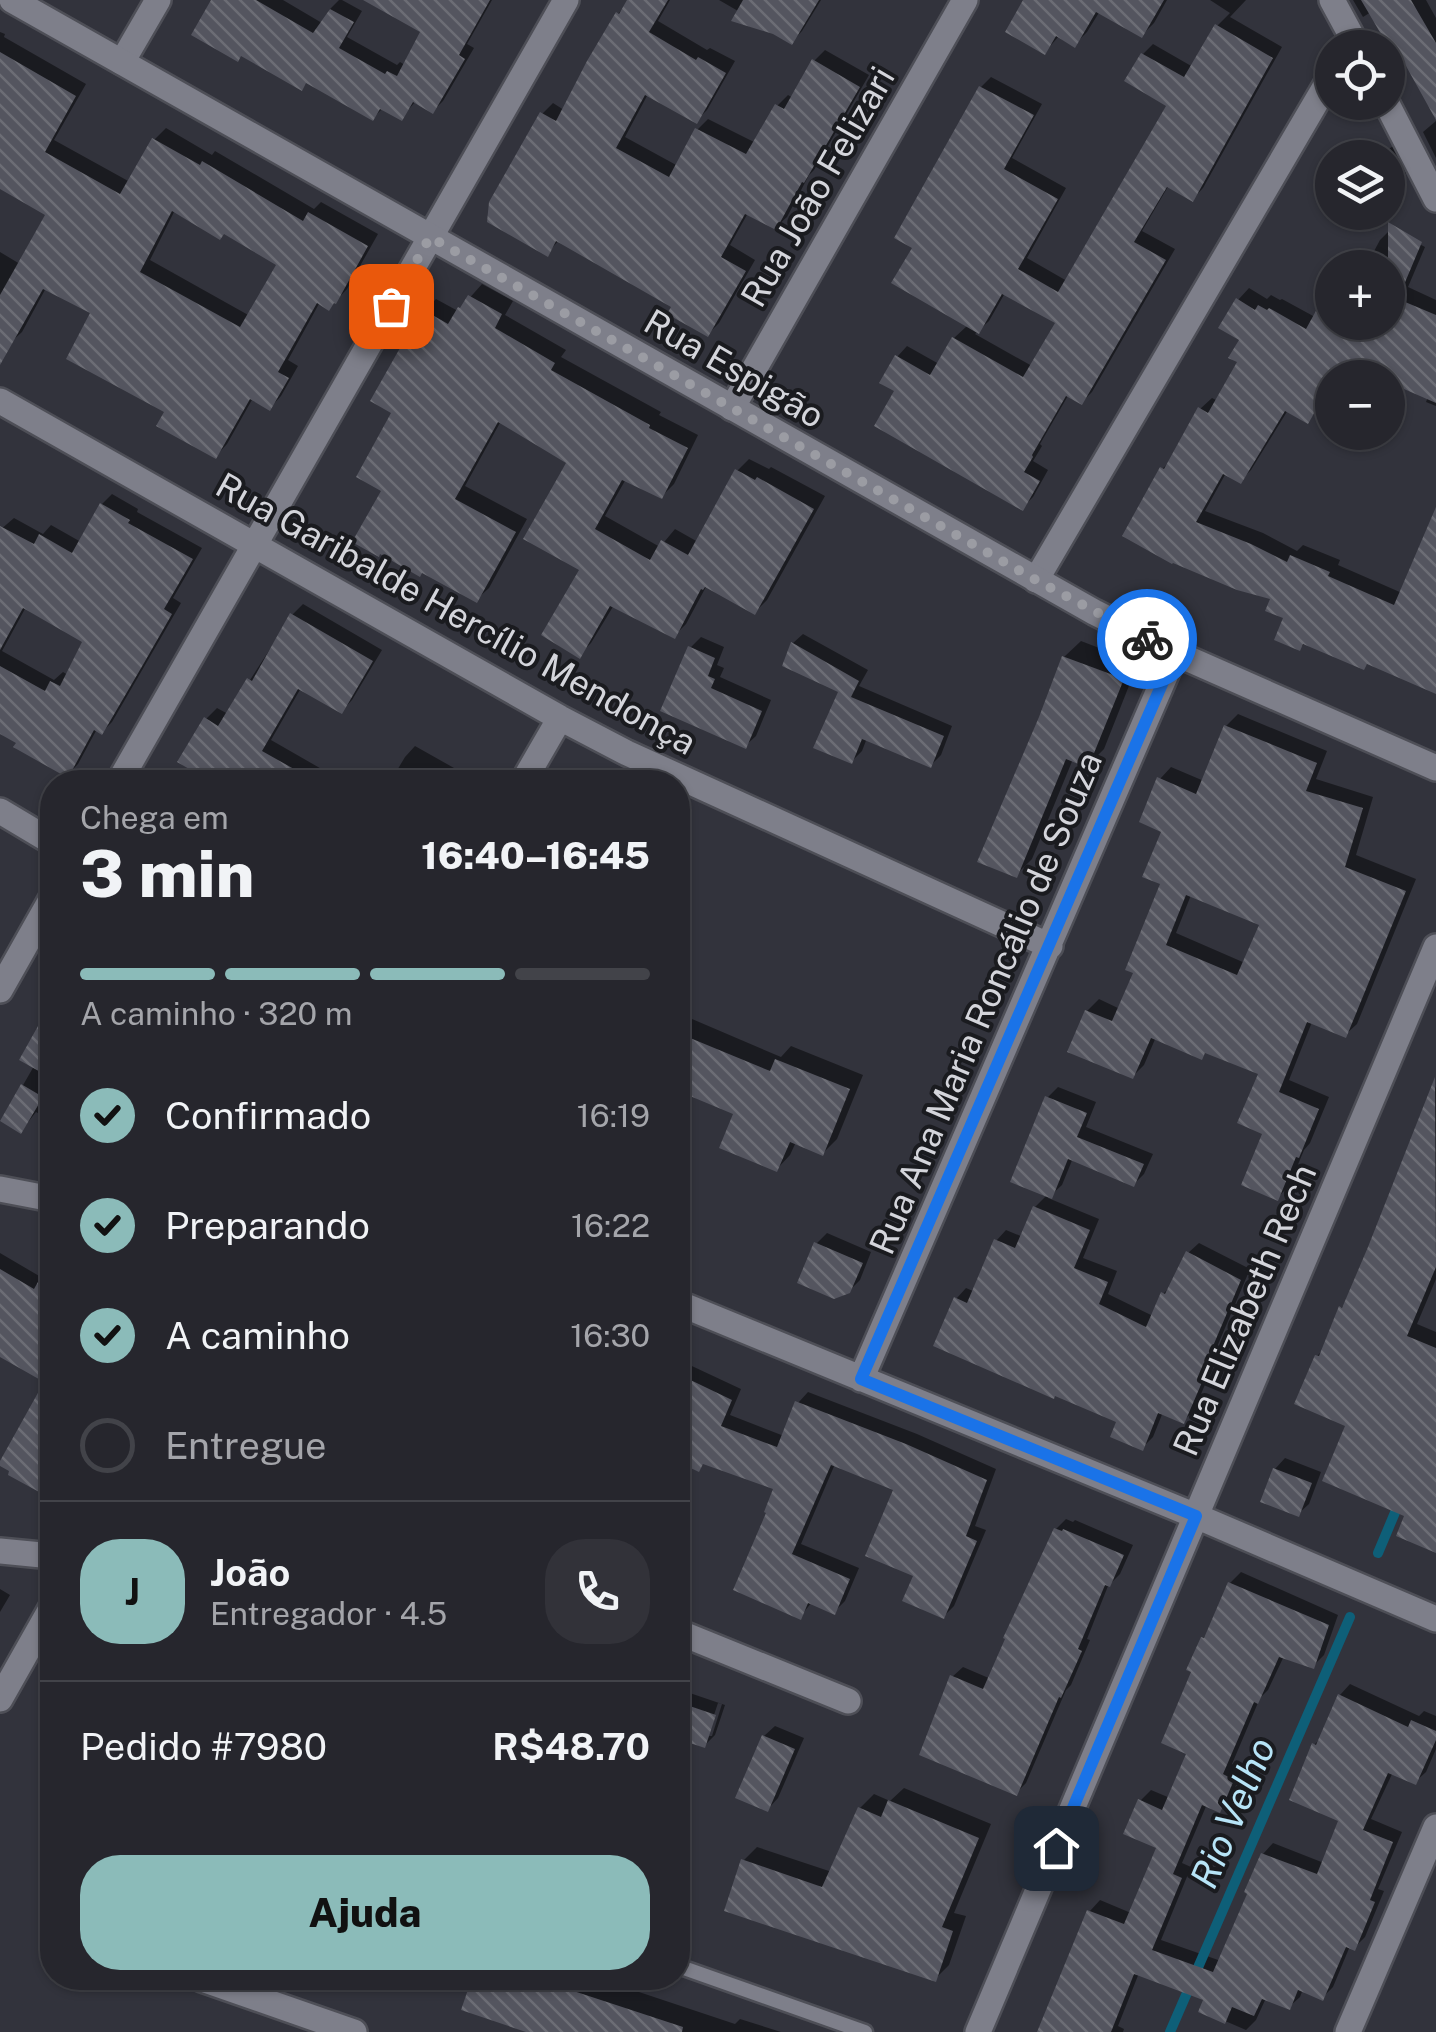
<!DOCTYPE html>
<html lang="pt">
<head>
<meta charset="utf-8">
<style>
  body { margin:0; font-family:"Public Sans",sans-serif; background:#323239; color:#f1f3f6; height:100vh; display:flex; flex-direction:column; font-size:38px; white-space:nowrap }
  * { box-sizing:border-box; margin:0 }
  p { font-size:32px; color:#a4a5aa }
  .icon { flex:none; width:55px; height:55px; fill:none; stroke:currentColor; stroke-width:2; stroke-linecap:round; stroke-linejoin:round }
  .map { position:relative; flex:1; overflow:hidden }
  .drawer { position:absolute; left:40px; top:770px; width:650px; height:1220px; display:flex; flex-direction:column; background:#26262d; border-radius:40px; box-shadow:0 2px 8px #0004,0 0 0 2px #424349 }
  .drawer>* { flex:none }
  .controls { position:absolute; left:1315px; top:30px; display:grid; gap:20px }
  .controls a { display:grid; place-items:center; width:90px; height:90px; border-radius:50%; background:#26262d; box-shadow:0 2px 8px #0004,0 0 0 2px #424349; font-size:50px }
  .pin { position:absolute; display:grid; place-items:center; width:85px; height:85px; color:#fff; margin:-42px; border-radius:20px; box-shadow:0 5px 15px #0006 }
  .courier { position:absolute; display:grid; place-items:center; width:100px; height:100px; margin:-50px; border:8px solid #1a73e8; border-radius:50%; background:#fff; color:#222; box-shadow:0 2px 12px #0007 }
  .headline em { font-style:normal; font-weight:800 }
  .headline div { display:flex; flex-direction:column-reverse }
  .headline { display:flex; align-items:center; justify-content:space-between; height:170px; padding:0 40px }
  h1 { font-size:65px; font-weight:800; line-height:75px }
  .bar { display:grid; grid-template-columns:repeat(4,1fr); gap:15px 10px; align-content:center; height:120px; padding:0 40px }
  .bar i { height:12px; border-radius:8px; background:#424349 }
  .bar .selected { background:#8bbbb9 }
  .bar p { grid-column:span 4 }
  .line { display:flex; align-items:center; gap:25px; padding:0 40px; border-top:2px solid #424349 }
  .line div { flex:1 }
  .round { display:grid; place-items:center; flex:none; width:105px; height:105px; border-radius:40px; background:#323239 }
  ol { padding:0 40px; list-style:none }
  li { display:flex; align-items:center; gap:30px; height:110px }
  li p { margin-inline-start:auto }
  li .icon { padding:10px; border-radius:50%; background:#8bbbb9; color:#111; stroke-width:4 }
  li:last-child { color:#a4a5aa }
  li i { width:55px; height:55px; border:5px solid #424349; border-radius:50% }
  .button { display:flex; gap:20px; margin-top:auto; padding:20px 40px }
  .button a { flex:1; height:115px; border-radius:40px; background:#8bbbb9; color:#111; font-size:40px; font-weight:800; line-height:115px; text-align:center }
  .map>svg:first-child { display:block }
  .shadow { fill:#0007; fill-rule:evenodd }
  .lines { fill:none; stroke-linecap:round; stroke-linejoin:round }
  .stream { stroke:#0e5f78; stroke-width:10 }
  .building { fill:url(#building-back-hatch); fill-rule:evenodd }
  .lane-casing { stroke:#4e4f57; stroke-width:19 }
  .street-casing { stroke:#4e4f57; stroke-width:30 }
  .secondary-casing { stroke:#4e4f57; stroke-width:30 }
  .lane { stroke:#7e7f8a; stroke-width:14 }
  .street { stroke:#7e7f8a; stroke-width:25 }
  .secondary { stroke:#7e7f8a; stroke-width:25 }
  .done { stroke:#9b9ca3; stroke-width:10; stroke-dasharray:0 18 }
  .route { stroke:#1a73e8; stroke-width:12 }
  .labels { text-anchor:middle; stroke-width:8; stroke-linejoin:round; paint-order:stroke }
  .street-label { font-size:35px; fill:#d4d5db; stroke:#1a1b1f }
  .water-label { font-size:38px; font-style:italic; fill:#b7e4f7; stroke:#1a1b1f }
</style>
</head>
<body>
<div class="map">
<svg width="1436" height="2032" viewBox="0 0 1436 2032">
  <defs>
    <pattern id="building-back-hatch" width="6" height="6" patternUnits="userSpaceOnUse" patternTransform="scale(2.5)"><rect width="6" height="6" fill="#54555f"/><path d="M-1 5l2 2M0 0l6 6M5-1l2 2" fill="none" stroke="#6c6d75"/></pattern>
  </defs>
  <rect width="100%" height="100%" fill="#32333c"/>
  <!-- shadow -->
  <path class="shadow" d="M214 0H283L322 23 330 9 339 0H342L362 11 347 37 397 65 400 62 405 65 423 31 369 0H492L467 44 474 48 443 101 433 111 416 101 401 118 383 108 373 118Z
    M630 0H670L658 21 707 50 710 48 735 61 707 110 696 121 648 94 625 137 678 166 697 130 708 119 756 143 777 106 788 95 793 98 814 61 825 50 869 75 814 170 809 175 787 217 776 227 748 213 730 245 755 260 719 323 708 334 674 306 559 240 547 254 542 114 553 103 564 110 618 14Z
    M719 0H821L802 31 792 42Z
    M1026 0H1167L1154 23 1142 35 1100 11 1087 32 1075 44 1059 36 1045 52Z
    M1210 0H1246L1230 17 1282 47 1203 188 1193 199 1169 185 1142 231 1175 249 1092 392 1082 402 1069 394 1040 444 1042 446 1033 461 1048 470 1033 497 1022 508 897 390V357L907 346 939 364 954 338 968 325 916 247 981 87 991 77 1042 104 1012 158 1066 188 1027 258 1067 281 1170 105 1143 54 1153 44 1193 67 1217 26 1230 13ZM1005 293 1058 322 1032 366 975 334 989 321Z
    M1353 0H1426L1436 18V115L1407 63 1371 12 1363 17Z
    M0 32 5 34 4 37 86 84 54 140 130 182 154 140 166 128 212 155 215 151 314 209 321 202 378 234 347 289 329 308 320 302 288 360 298 366 281 396 270 408 253 398 227 444 216 456 168 411 93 312 46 288 22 332 10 343 0 337V252L20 264 48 214 0 187ZM175 210 225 232 280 264 250 316 150 260Z
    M1436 121V158L1423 132Z
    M1395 145 1409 171 1388 186V158H1374Z
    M1391 229 1425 247 1408 287 1436 300V406L1426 402 1428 397 1388 378H1332V388L1319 409 1307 421 1288 410 1251 470 1240 481 1226 473 1205 511 1263 533 1297 551 1303 545 1340 560 1338 565 1402 593 1436 513V691L1369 662 1364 667 1305 643 1300 648 1286 617 1274 598 1173 560 1162 469 1173 459 1200 409 1212 398 1218 401 1241 362 1242 339 1238 300 1249 288 1267 299 1271 295 1280 300 1282 299 1315 317 1330 299 1332 301V322H1388V268H1365L1380 240Z
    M482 284 513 301 505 315 566 350 561 357 661 412 659 415 698 435 674 484 662 496 626 479 605 516 660 547 675 529 698 542 737 471 749 459 769 469 771 467 825 496 767 600 755 612 707 585 686 624 674 636 614 605 591 643 579 655 582 569 570 462 501 421 465 486 527 519 489 588 476 600 384 490 394 412 424 311 436 299 458 311Z
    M112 494 138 509 137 512 202 548 173 598 181 603 112 722 102 732 97 729 78 764 67 775 0 731V530L14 518 43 534 51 525 81 542 102 504ZM26 607 85 640 68 675 63 672 54 680 2 651Z
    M303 604 382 650 352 700 342 711 301 688 271 740 332 775 335 772 354 782H188L195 769 206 719 217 708 228 714 292 615Z
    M803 634 868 670 859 686 952 726 941 755 931 765 867 738 862 751 852 761 841 690 785 665 793 643Z
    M701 637 724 647 717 665 724 668 720 677 771 700 756 736 745 746 664 709 690 648Z
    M1081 641 1138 663 1104 749 1088 765 1073 759 1032 859 1016 875 1064 657Z
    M1238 714 1327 751 1316 779 1373 797 1356 855 1416 879 1357 1024 1345 1035 1312 1022 1289 1080 1329 1097 1310 1143 1304 1150 1289 1186 1277 1198 1265 1133 1262 1073 1207 1051 1202 1057 1156 1037 1144 1065 1132 1077 1087 1011 1099 999 1120 1009 1136 971 1164 883V830L1160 779 1171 767 1204 781 1226 726ZM1191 895 1262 924 1245 963 1176 933Z
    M415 746 470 777 467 782H390L405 757Z
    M52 1008V1121L36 1112 21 1131 3 1120 34 1066 23 1059Z
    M678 1013 781 1057 791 1046 863 1075 837 1139 823 1153 796 1142 790 1155 777 1169 736 1113 678 1089Z
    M1436 1086V1279L1417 1324 1436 1332V1550L1408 1515 1349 1425 1317 1356 1324 1349 1341 1308 1348 1301Z
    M1058 1087 1096 1102 1086 1127 1153 1154 1144 1174 1134 1184 1073 1158 1062 1185 1048 1198 1099 1219 1083 1258 1117 1271 1108 1294 1153 1316 1163 1294 1172 1285 1188 1253 1199 1243 1250 1269 1211 1361 1214 1363 1194 1411 1183 1421 1163 1412 1153 1437 1142 1448 1119 1421 956 1299 966 1288 973 1291 996 1241 1006 1230 1023 1237 1035 1207 1048 1194 1047 1098Z
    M827 1233 871 1252 860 1280 849 1291 816 1244Z
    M0 1253 46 1280 48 1277 52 1280V1496L11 1474 48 1381 0 1336Z
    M678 1350 683 1353 679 1360 741 1389 730 1415 784 1436 798 1403 808 1392 917 1434 996 1469 975 1526 986 1530 954 1606 944 1616 916 1575 897 1489 835 1464 801 1544 859 1568 845 1601 834 1612 812 1602 800 1617 776 1488 705 1462 698 1469 678 1460Z
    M1285 1458 1321 1472 1309 1504 1298 1514 1275 1469Z
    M1066 1519 1073 1522 1075 1520 1133 1545 1120 1574 1108 1586 1087 1639 1090 1640 1071 1685 1066 1690 1026 1783 1016 1793 952 1677 963 1667 991 1679 1056 1529Z
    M1241 1572 1338 1615 1324 1655 1313 1666 1284 1656 1268 1690 1260 1698 1232 1764 1243 1769 1230 1799 1220 1810 1207 1804 1182 1863 1191 1867 1161 1940 1221 1961 1263 1854 1273 1843 1324 1863 1342 1820 1314 1745 1322 1737 1340 1695 1350 1684 1419 1716 1424 1711 1436 1716V1749L1426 1772 1415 1782 1393 1772 1371 1819 1402 1832 1378 1889 1384 1891 1365 1937 1354 1948 1350 1946 1333 1987 1322 1998 1303 1989 1300 1997 1289 2007 1266 1998 1256 2020 1246 2030 1202 2011 1207 1999 1139 1973 1118 2026 1124 2029 1123 2032H1040L1090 1911 1100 1900 1131 1913 1159 1847 1140 1801 1151 1790 1170 1798 1189 1753 1194 1671 1203 1638 1209 1633 1230 1583Z
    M0 1589 10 1595 0 1612Z
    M678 1689 725 1705 715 1735 705 1745 678 1736ZM718 1703 722 1704 712 1736H707Z
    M775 1726 804 1738 778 1798 768 1809 764 1736Z
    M904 1788 991 1824 954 1913 966 1916 949 1965 935 1979 743 1861 757 1847 832 1872 860 1808 874 1794 890 1801Z
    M403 1978H424L418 1984Z
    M475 1978H597L735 2024 740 2019 781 2032H534L464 2009Z"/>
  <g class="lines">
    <!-- stream -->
    <path class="stream" d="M1378 1553 1399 1503
      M1170 2032 1350 1617"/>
  </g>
  <!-- building -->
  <path class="building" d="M211 0H256L313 33 330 9 354 22 339 48 385 74 387 71 397 76 420 32 363 0H490L459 55 465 59 433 114 413 102 402 121 380 109 373 121 306 83 302 91 241 56 238 62 191 35Z
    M627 0H668L649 32 696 60 698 57 726 73 697 124 645 95 616 148 669 177 695 128 746 154 775 104 784 109 812 59 860 87 804 183 802 182 776 230 745 214 721 257 746 271 708 337 667 314 671 307 556 241 548 257 487 222 489 202 540 112 556 121 587 61 616 12 619 14Z
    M743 0H819L792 45 773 34 731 21Z
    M1023 0H1164L1142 38 1096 12 1075 48 1056 36 1045 55 1005 32Z
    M1361 0H1411L1436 43V120L1406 66 1401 68Z
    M1215 24 1273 58 1193 202 1167 187 1134 242 1166 260 1082 405 1066 396 1032 455 1033 457 1024 472 1040 481 1023 511 874 426 894 391 879 383 895 355 930 375 952 337 1023 377 1055 323 1002 294 979 334 891 283 912 248 894 238 979 86 1034 115 1004 169 1058 199 1018 269 1058 292 1166 106 1124 81 1141 53 1184 77Z
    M0 52 76 96 45 152 120 194 152 138 200 165 202 161 303 221 308 212 368 246 336 304 334 303 329 311 317 303 278 372 289 378 270 411 250 399 216 459 156 426 164 412 66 359 90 313 43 289 0 365V295L45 215 0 189ZM172 211 220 240 224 234 276 265 240 327 140 272Z
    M1388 222 1422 242 1398 299 1436 315V403L1388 382V378H1332V382L1308 424 1285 411 1241 484 1223 474 1196 522 1251 544 1287 562 1290 555 1330 572 1328 576 1394 605 1436 507V694L1367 664 1364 670 1303 644 1300 651 1274 640 1283 618 1265 611 1270 599 1237 590 1173 563 1172 564 1122 536 1160 467 1164 469 1198 407 1208 413 1237 362 1228 358 1239 340 1218 328 1236 298 1255 310 1258 305 1267 310 1269 308 1306 329 1317 309 1332 318V322H1388Z
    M468 295 502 314 495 328 555 363 551 370 650 425 649 428 688 448 662 499 622 480 595 529 650 560 661 540 688 555 735 469 755 480 757 477 814 509 755 615 705 587 703 590 701 589 675 639 610 606 580 659 541 635 579 570 523 539 566 463 498 422 455 499 516 532 477 603 422 573 420 577 380 554 379 557 352 542 381 491 356 477 391 413 370 401 422 309 448 324 458 307 460 308Z
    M100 503 130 520 128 523 193 559 164 609 172 614 144 663 102 735 94 730 68 778 13 747 16 743 0 734V666L45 691 50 681 60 686 82 642 23 608 0 650V526L34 544 39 534 72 553Z
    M290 613 373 661 342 714 298 689 262 751 317 782H212L177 762 204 717 218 726 247 678 252 681Z
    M791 642 859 681 851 697 944 736 931 768 862 739 852 764 813 748 838 692 782 666Z
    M688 646 715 658 708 676 715 679 711 688 762 711 746 749 660 711Z
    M1062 656 1124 679 1088 768 1066 759 1017 878 977 862 1039 717Z
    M1224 725 1317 763 1306 791 1363 808 1345 867 1406 891 1346 1038 1307 1022 1279 1092 1319 1109 1299 1158 1296 1157 1278 1201 1241 1185 1262 1134 1237 1123 1258 1074 1205 1053 1202 1060 1151 1038 1133 1079 1067 1052 1085 1010 1112 1021 1133 973 1125 970 1160 884 1142 877 1161 832 1139 822 1157 777 1196 794ZM1186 895 1259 925 1237 975 1166 945Z
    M52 1001V1059L44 1074 19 1060Z
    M678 1033 770 1071 775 1059 850 1089 823 1156 790 1142 777 1172 719 1148 733 1114 678 1091Z
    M1435 1077 1436 1267 1407 1336 1436 1348V1553L1396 1536 1404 1516 1322 1481 1345 1426 1294 1404 1315 1355 1319 1356 1339 1306 1342 1308 1368 1247Z
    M21 1084 43 1097 21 1134 0 1121Z
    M1045 1096 1087 1113 1077 1137 1144 1164 1134 1187 1068 1159 1052 1199 1010 1182Z
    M1033 1206 1090 1230 1074 1268 1108 1282 1099 1304 1146 1327 1161 1292 1165 1294 1186 1251 1241 1280 1202 1372 1206 1373 1184 1424 1158 1413 1143 1451 1110 1437 1116 1422 1055 1396 1054 1399 933 1346 954 1297 967 1303 994 1239 1015 1248Z
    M814 1242 863 1263 850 1293 834 1299 797 1283Z
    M52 1257V1499L8 1475 9 1471 0 1466V1461L44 1382 0 1357V1269L34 1289Z
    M678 1374 732 1400 721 1426 777 1447 795 1401 906 1444 987 1480 966 1536 977 1541 944 1619 902 1601 913 1576 865 1556 893 1490 831 1465 792 1554 850 1579 835 1615 808 1603 801 1620 733 1590 766 1513 764 1512 773 1489 703 1464 699 1472 678 1462Z
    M1273 1468 1312 1483 1299 1517 1260 1502Z
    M1054 1528 1062 1531 1063 1529 1124 1555 1110 1587 1105 1585 1078 1649 1082 1651 1061 1698 1059 1697 1017 1796 919 1755 950 1675 983 1689 1005 1639 1003 1638Z
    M1228 1582 1329 1625 1314 1669 1279 1657 1258 1704 1254 1702 1223 1774 1234 1780 1220 1813 1202 1805 1173 1874 1182 1878 1152 1950 1213 1972 1247 1894 1244 1892 1261 1853 1317 1874 1338 1821 1289 1800 1312 1743 1316 1745 1338 1694 1408 1727 1411 1720 1436 1731V1740L1416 1785 1388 1773 1363 1830 1393 1842 1370 1900 1375 1902 1355 1951 1346 1947 1323 2001 1298 1990 1290 2010 1262 1999 1254 2016 1232 2007 1225 2024 1198 2012 1203 2000 1134 1974 1111 2032H1037L1087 1910 1124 1924 1156 1848 1123 1834 1138 1799 1162 1810 1186 1754 1161 1743 1191 1672 1186 1670 1201 1637 1204 1638Z
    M678 1702 716 1715 705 1748 678 1739Z
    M762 1735 795 1749 768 1812 735 1798Z
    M888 1800 979 1838 942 1927 953 1931 936 1982 724 1911 741 1859 822 1887 858 1807 881 1817Z
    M472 1978H534L683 2027 682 2032H526L461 2010Z"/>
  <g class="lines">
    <!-- lane casing -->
    <g class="lane-casing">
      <path id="lane" d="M678 1966 865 2032"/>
    </g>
    <!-- street casing -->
    <g class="street-casing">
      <path id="street" d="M1332 0 1358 48
        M122 62 158 0
        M1386 102 1436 199
        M0 401 560 718 627 753 1050 946
        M732 408 965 0
        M1036 580 1332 75
        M119 782 566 0
        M523 782 560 718
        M0 811 52 842
        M0 990 52 898
        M0 1189 52 1199
        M678 1303 1196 1516 1436 1619
        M861 1379 1175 653
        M0 1551 52 1556
        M678 1632 848 1701
        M0 1699 52 1607
        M202 1979 354 2032
        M978 2032 1436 947"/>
    </g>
    <!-- secondary casing -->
    <g class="secondary-casing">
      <path id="secondary" d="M12 0 1094 612 1175 653 1436 768
        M1348 2032 1436 1827"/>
    </g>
    <!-- lane -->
    <use href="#lane" class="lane"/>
    <!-- street -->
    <use href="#street" class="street"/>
    <!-- secondary -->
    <use href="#secondary" class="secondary"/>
  </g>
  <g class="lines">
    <!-- done -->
    <path class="done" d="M391 306 430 237 1036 580 1147 639"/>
    <!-- route -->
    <path class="route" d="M1056 1848 1196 1516 861 1379 1175 654 1147 639"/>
  </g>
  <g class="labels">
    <!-- street labels -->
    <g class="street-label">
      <text transform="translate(818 187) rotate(-60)" y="12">Rua João Felizari</text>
      <text transform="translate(734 369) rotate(30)" y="12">Rua Espigão</text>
      <text transform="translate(456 614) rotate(29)" y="12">Rua Garibalde Hercílio Mendonça</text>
      <text transform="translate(986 1003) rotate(-67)" y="12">Rua Ana Maria Roncálio de Souza</text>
      <text transform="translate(1245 1310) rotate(-67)" y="12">Rua Elizabeth Rech</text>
    </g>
    <!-- water labels -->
    <g class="water-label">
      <text transform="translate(1233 1813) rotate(-67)" y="13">Rio Velho</text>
    </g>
  </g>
</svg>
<div class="controls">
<a><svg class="icon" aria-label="locate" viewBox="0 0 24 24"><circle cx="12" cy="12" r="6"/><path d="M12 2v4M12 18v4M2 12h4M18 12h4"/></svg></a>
<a><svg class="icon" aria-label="layers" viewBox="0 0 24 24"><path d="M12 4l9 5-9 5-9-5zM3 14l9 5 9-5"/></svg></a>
<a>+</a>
<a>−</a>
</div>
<div class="pin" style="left:391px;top:306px;background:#ea580c"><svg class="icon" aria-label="bag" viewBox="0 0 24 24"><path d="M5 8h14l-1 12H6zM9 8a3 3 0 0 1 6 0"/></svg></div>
<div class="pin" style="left:1056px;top:1848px;background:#1f2937"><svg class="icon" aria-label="home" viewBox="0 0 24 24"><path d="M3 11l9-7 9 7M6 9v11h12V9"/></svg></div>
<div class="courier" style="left:1147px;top:639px"><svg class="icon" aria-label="bike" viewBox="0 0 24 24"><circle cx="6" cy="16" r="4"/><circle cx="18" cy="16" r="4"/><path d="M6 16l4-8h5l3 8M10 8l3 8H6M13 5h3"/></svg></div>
<section class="drawer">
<div class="headline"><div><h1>3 min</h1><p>Chega em</p></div><em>16:40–16:45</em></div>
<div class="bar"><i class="selected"></i><i class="selected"></i><i class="selected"></i><i></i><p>A caminho · 320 m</p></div>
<ol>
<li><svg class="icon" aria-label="check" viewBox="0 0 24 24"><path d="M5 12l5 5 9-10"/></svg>Confirmado<p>16:19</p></li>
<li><svg class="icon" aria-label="check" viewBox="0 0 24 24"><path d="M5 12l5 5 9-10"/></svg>Preparando<p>16:22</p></li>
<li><svg class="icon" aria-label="check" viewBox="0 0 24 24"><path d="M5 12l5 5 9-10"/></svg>A caminho<p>16:30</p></li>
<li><i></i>Entregue</li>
</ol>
<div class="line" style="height:180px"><b class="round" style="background:#8bbbb9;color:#111">J</b><div><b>João</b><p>Entregador · 4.5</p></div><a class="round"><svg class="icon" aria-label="phone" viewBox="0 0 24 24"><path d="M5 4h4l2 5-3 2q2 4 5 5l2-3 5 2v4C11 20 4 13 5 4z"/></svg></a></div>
<div class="line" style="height:130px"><div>Pedido #7980</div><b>R$48.70</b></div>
<div class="button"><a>Ajuda</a></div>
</section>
</div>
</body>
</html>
